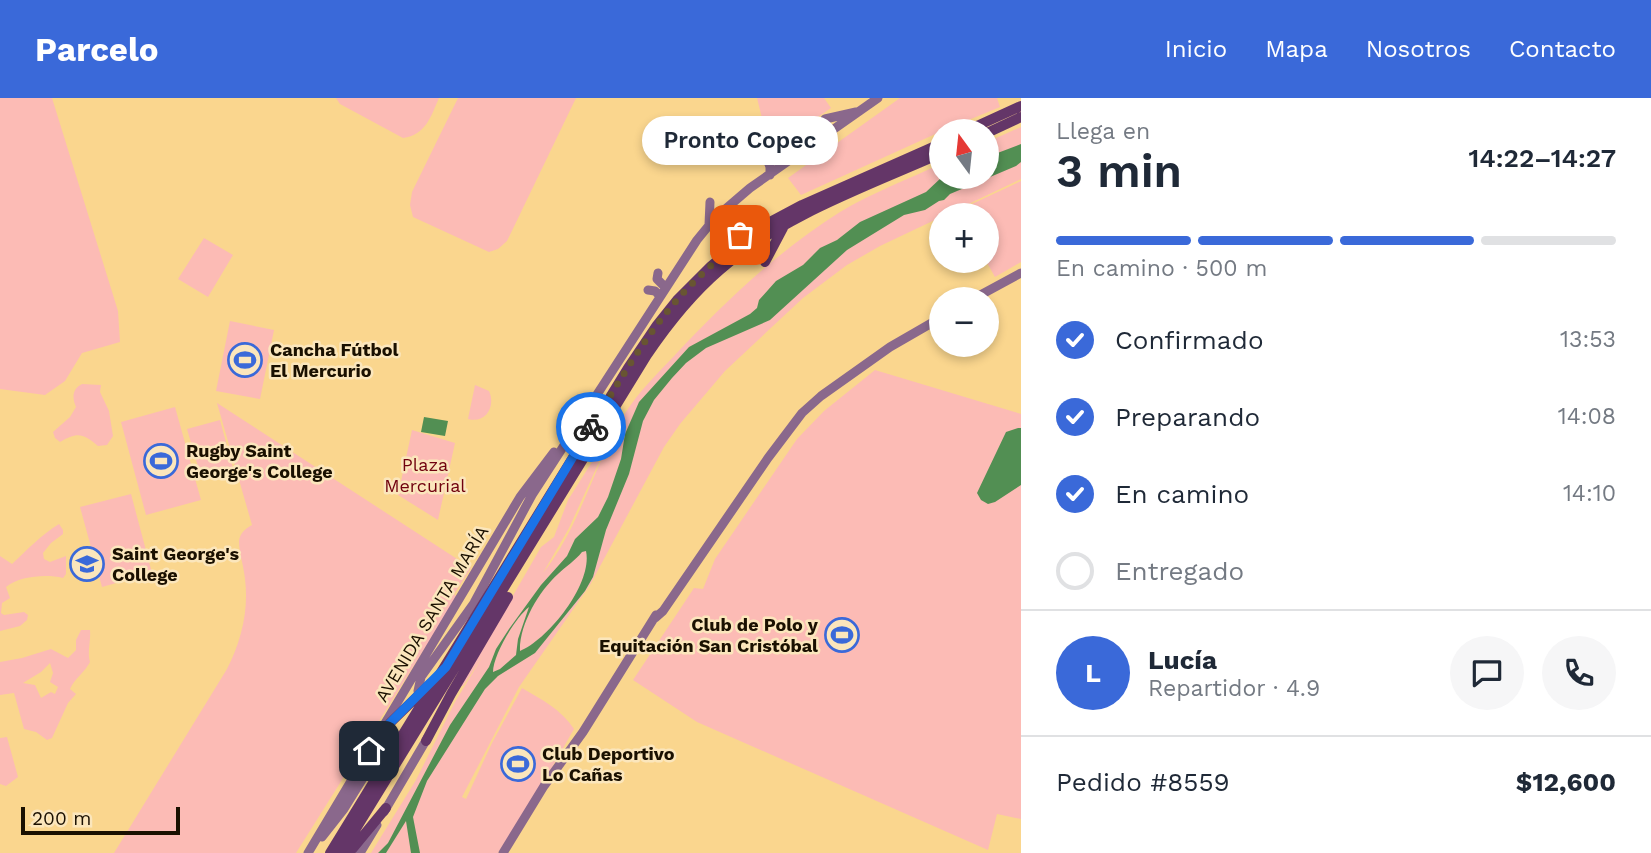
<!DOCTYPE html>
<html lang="es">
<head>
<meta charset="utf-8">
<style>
  body { margin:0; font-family:"Work Sans",sans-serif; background:#f6f6f7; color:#1f2937; height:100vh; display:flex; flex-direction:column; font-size:26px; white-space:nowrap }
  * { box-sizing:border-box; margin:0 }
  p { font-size:23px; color:#747a83 }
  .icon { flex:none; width:38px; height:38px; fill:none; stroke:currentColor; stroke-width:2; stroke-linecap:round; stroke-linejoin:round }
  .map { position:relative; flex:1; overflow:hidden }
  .panel { display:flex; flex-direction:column; background:#fff; width:630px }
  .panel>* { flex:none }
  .needle { width:46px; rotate:345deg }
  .fabs { position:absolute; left:929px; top:21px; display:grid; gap:14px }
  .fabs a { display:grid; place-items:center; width:70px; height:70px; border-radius:50%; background:#fff; box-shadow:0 4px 10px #0003; font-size:35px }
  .scale { position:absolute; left:21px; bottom:18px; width:159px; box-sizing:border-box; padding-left:7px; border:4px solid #1a1000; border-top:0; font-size:19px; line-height:24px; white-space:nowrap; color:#1a1000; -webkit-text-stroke:5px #fbe6bc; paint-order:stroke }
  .pin { position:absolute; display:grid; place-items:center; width:60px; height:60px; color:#fff; margin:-30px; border-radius:14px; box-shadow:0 4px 10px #0006 }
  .courier { position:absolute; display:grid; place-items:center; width:70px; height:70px; margin:-35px; border:5px solid #1a73e8; border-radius:50%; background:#fff; color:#222; box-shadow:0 2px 9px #0007 }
  .bubble { position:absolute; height:49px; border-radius:24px; background:#fff; box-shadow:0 4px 10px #0003; font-size:23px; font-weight:600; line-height:49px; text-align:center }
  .head em { font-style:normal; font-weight:600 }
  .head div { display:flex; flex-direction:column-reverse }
  .head { display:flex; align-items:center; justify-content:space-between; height:119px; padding:0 35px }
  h1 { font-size:46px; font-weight:600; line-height:52px }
  .bar { display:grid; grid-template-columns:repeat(4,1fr); gap:10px 7px; align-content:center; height:84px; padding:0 35px }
  .bar i { height:9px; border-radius:5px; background:#e0e1e3 }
  .bar .on { background:#3a69d9 }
  .bar p { grid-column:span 4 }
  .line { display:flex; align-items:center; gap:18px; padding:0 35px; border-top:2px solid #e0e1e3 }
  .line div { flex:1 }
  .round { display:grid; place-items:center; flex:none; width:74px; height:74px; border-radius:37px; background:#f6f6f7 }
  ol { padding:0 35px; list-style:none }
  li { display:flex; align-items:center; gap:21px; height:77px }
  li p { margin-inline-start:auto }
  li .icon { padding:7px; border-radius:50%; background:#3a69d9; color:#fff; stroke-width:4 }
  li:last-child { color:#747a83 }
  li i { width:38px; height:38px; border:4px solid #e0e1e3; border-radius:50% }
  header { display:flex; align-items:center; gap:42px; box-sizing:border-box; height:98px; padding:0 35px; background:#3a69d9; color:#fff }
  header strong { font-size:33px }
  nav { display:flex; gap:38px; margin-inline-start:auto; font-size:24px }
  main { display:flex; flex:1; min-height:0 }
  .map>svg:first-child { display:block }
  .green { fill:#fcbbb5; fill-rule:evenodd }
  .water { fill:#528f53; fill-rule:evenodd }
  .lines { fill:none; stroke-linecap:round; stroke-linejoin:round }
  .secondary { stroke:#8a688c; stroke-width:9 }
  .motorway { stroke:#643668; stroke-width:10 }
  .done { stroke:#685532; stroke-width:7; stroke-dasharray:0 12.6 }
  .route { stroke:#1a73e8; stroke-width:9 }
  .labels { text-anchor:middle; stroke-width:5; stroke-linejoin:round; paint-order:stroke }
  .poi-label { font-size:18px; font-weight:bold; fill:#1a1000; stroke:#fbe6bc; text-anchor:start }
  .park-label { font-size:18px; fill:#70000e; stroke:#fbe6bc }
  .street-label { font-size:18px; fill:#1a1000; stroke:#fbe6bc }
</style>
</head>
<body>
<header>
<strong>Parcelo</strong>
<nav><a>Inicio</a><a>Mapa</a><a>Nosotros</a><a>Contacto</a></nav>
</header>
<main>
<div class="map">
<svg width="1021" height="755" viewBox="0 0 1021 755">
  <rect width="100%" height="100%" fill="#fad68e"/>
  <!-- green -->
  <path class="green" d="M0 0H52L118 213 120 244 82 255 65 283 45 297 0 291Z
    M336 0H439C431 18 426 37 403 40L340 6Z
    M458 0H576L507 143 498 151 489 154 413 119 410 107 412 94Z
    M757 0H824L831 10 770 52Z
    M900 0H997L1000 9 942 33 801 97 788 80Z
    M1021 29V81L880 148 847 167 803 200 725 273 680 326 664 349 590 487 519 589 462 699 466 701 492 645 522 590C541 601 562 612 574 631L540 690 498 755H371L416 682 455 604 483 558 463 588H461L541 449 554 439 568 402 609 337 611 338 569 430 543 475C581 428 594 365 626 314 639 293 658 275 675 257 724 205 779 152 840 114 872 95 908 81 941 66L942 79H987V44Z
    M1021 83V164L995 179 986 163 987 117H962L959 112Z
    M204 140 233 157 208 199 178 181Z
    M230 223 274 232 260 301 216 293Z
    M875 272 1021 316V721L997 716 988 752 697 624 633 582 694 490 703 491 715 461 797 341 824 313Z
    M82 286 101 287 100 294 109 313 113 338 107 347 98 348C83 335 77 334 60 344L55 340 53 334 70 319 76 309C72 300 72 291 82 286Z
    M475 287 489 293C496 308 486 326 468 321Z
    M217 305 471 470 454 496 457 499 296 755H114L227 571C241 544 249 513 245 481 244 469 239 455 239 443 240 435 245 431 252 427Z
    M175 309 201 402 146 417 121 324Z
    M220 322 233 370 201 379 187 331Z
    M412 332 455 345 438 422 398 397Z
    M131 396 152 475 102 489 80 409Z
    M59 426 63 432V436L51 445 43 455 44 461 50 464 66 458V476L63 480C46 476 20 478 6 489L10 500 2 505 1 515 4 517 24 514 28 517 27 522 20 528 0 533V458L12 466C27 452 41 437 59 426Z
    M81 532H90C91 544 87 553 90 564 85 574 75 580 70 591L76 596 68 605 52 640 47 642 36 634 24 631 14 595 0 597V564L22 560 51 551 68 560 76 552V542ZM50 565 53 575 50 584 58 589 55 596 51 594 41 600 35 587 23 585 41 574Z
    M7 639 18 679 6 688 0 686V640Z"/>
  <!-- water -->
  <path class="water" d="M1021 46V64L1016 68 950 96 944 102 939 103 925 112 904 117 847 152 770 222 706 250 686 265 672 280 654 302 643 323 629 376 606 432 593 479 585 493 535 555 498 578 485 591 427 683 413 719 420 755H411L406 723 386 755H378L388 745 450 627 489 569 496 551 509 531 541 487 567 458 575 441 598 419 608 399 621 361 625 336 639 304 689 249 750 216 757 210 759 202 776 183 803 167 820 150 837 142 860 124 926 94 942 79H987V59ZM586 453C593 485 549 541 520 553 519 527 539 493 558 476 566 468 575 463 582 454ZM529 509 518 541 516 557 500 571 493 574C493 557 515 520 529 509Z
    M424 319 448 323 445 338 421 334Z
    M1018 330H1021V387L995 404 988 406 981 402 977 395 1006 334Z"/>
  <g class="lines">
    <!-- secondary -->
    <path class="secondary" d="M825 21 856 14
      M767 61 770 69V77
      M709 127 710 104
      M658 175 657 181 665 189
      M648 192 655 193 660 198
      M973 201 1021 175
      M655 520 663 513 768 360 802 315 821 298 890 249 942 219
      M418 593 421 579 474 505 532 397 697 142 715 120 750 90 878 0
      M384 627 520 399 554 354
      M384 714 428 639
      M322 739 344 711 386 643 395 636
      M308 755 372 648
      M360 755 377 727
      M503 755 544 688 583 634 656 517"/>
    <!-- motorway -->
    <path class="motorway" d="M966 33 1021 8
      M987 35 1021 19
      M765 164 783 130
      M426 643 451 596 508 499
      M369 653 390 625 430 586
      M330 755 628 270 657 227 677 202 711 168 740 144 772 123 802 107 942 45
      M341 755 647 257C668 226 691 197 720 172 781 118 868 88 942 55
      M349 755 386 710"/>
  </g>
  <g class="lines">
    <!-- done -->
    <path class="done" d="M591 329C618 286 643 241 676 203 696 179 721 161 740 137"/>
    <!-- route -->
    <path class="route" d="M369 653 390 625 446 569 591 329"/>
  </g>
  <!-- icons -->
  <defs>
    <g id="stadium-ring" transform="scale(1.75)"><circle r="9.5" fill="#fbe6bc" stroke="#3a69d9" stroke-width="1.5"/><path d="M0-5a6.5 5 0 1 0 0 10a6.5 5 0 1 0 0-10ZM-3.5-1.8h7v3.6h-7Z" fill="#3a69d9"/></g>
    <g id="school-ring" transform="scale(1.75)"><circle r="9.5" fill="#fbe6bc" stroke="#3a69d9" stroke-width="1.5"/><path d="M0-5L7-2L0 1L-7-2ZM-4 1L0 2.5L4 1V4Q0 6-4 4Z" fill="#3a69d9"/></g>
  </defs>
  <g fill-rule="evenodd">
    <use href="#stadium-ring" x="245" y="262"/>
    <use href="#stadium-ring" x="161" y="363"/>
    <use href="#school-ring" x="87" y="466"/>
    <use href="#stadium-ring" x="842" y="537"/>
    <use href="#stadium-ring" x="518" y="666"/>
  </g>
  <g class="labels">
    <!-- poi labels -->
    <g class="poi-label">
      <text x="270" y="258">Cancha Fútbol<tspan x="270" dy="21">El Mercurio</tspan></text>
      <text x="186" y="359">Rugby Saint<tspan x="186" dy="21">George's College</tspan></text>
      <text x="112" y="462">Saint George's<tspan x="112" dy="21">College</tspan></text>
      <text x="818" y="533" text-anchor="end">Club de Polo y<tspan x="818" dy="21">Equitación San Cristóbal</tspan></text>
      <text x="542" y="662">Club Deportivo<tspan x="542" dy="21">Lo Cañas</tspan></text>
    </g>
    <!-- park labels -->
    <g class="park-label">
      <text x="425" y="373">Plaza<tspan x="425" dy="21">Mercurial</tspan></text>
    </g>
    <!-- street labels -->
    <g class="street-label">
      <text transform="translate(432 516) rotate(-59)" y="6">AVENIDA SANTA MARÍA</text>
    </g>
  </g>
</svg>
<div class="fabs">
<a><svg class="needle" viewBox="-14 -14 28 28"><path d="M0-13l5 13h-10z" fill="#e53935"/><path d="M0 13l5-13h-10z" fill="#747a83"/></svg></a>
<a>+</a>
<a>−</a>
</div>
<div class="scale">200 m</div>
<div class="pin" style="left:740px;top:137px;background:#ea580c"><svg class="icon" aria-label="bag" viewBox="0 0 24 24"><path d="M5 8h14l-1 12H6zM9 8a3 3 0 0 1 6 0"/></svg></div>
<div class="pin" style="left:369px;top:653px;background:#1f2937"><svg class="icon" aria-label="home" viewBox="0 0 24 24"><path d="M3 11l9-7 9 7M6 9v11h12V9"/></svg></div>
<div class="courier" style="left:591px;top:329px"><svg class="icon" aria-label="bike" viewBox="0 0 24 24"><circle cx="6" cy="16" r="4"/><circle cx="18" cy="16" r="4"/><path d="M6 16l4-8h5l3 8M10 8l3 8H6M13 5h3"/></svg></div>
<div class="bubble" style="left:642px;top:18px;width:196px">Pronto Copec</div>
</div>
<section class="panel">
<div class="head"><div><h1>3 min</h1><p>Llega en</p></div><em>14:22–14:27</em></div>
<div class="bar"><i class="on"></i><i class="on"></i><i class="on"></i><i></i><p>En camino · 500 m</p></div>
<ol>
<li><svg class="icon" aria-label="check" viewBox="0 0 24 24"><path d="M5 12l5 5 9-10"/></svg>Confirmado<p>13:53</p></li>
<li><svg class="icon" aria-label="check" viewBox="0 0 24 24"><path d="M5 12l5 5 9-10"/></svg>Preparando<p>14:08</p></li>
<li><svg class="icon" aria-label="check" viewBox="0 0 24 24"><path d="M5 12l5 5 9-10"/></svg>En camino<p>14:10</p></li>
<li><i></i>Entregado</li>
</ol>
<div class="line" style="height:126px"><b class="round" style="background:#3a69d9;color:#fff">L</b><div><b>Lucía</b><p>Repartidor · 4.9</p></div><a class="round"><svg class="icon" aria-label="chat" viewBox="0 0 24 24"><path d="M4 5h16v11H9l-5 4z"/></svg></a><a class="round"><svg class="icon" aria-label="phone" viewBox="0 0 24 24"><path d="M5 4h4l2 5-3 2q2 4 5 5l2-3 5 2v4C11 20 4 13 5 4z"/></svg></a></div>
<div class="line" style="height:91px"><div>Pedido #8559</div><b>$12,600</b></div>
</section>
</main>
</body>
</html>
